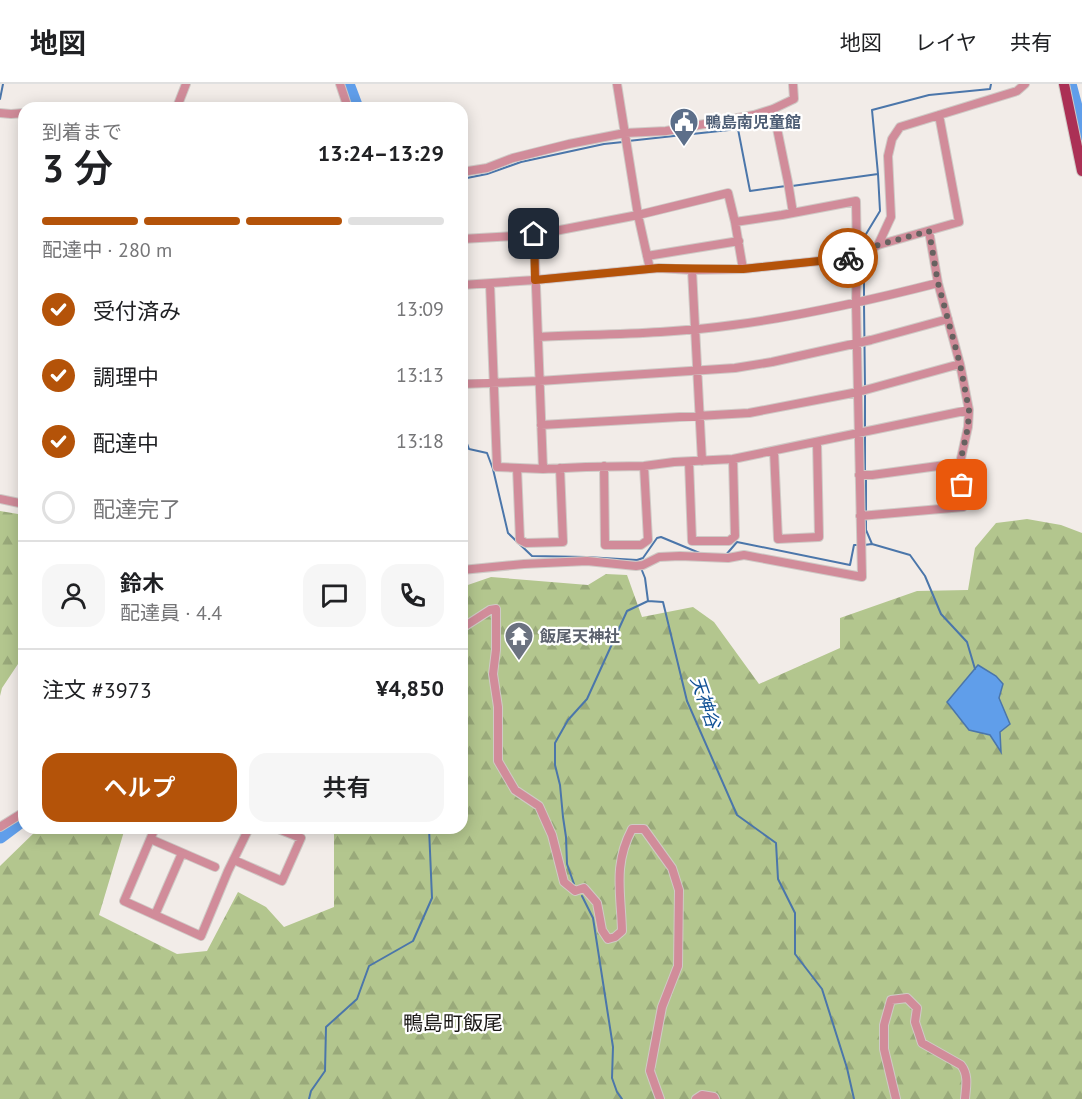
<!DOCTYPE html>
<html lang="ja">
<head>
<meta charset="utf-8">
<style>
  body { margin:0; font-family:"PT Sans","Noto Sans JP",sans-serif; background:#f6f6f6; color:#202124; height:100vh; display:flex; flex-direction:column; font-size:22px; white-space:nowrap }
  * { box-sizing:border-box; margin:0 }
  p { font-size:20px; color:#757577 }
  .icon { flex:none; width:33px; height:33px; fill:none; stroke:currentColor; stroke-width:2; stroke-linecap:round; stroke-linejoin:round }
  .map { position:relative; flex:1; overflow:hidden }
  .details { position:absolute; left:18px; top:18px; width:450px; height:732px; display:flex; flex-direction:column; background:#fff; border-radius:18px; box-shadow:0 3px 15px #0003 }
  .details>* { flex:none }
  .pin { position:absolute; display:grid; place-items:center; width:51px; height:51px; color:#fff; margin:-26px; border-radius:12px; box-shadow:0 3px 9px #0006 }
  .courier { position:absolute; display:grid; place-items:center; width:60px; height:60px; margin:-30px; border:4px solid #b45309; border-radius:50%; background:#fff; color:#222; box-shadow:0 2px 8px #0007 }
  .overview em { font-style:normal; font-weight:600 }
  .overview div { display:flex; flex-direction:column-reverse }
  .overview { display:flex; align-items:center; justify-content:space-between; height:102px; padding:0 24px }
  h1 { font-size:39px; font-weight:600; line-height:45px }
  .bar { display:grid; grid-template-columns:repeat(4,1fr); gap:9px 6px; align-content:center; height:72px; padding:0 24px }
  .bar i { height:8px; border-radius:4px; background:#e0e0e0 }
  .bar .active { background:#b45309 }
  .bar p { grid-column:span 4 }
  .line { display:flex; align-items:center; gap:15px; padding:0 24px; border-top:2px solid #e0e0e0 }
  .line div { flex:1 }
  .round { display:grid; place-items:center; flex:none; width:63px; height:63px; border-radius:18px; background:#f6f6f6 }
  ol { padding:0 24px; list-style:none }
  li { display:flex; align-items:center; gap:18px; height:66px }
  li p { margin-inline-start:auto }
  li .icon { padding:6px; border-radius:50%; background:#b45309; color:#fff; stroke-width:4 }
  li:last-child { color:#757577 }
  li i { width:33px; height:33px; border:3px solid #e0e0e0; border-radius:50% }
  .primary-button { display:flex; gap:12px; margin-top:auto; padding:12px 24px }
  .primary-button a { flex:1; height:69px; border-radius:18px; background:#b45309; color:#fff; font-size:24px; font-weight:600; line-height:69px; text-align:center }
  .primary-button a+a { background:#f6f6f6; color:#202124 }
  header { display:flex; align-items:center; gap:36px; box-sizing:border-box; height:84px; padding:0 30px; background:#fff; border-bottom:2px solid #e0e0e0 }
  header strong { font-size:28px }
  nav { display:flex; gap:33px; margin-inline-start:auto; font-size:21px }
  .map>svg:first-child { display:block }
  .forest { fill:url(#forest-firs) }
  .water { fill:#609eea; stroke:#4b76aa; stroke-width:1.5 }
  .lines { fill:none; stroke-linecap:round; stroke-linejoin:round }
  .stream { stroke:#4b76aa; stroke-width:2 }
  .river { stroke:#609eea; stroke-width:15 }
  .minor-casing { stroke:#cfcac6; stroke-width:10 }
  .major-casing { stroke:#cfcac6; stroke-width:12 }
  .minor { stroke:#d18c9a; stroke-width:8 }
  .major { stroke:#ab3055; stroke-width:10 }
  .done { stroke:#666260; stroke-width:6; stroke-dasharray:0 10.8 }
  .route { stroke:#b45309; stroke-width:8 }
  .labels { text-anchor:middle; stroke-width:4.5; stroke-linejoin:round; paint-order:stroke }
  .service-label { font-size:16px; font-weight:bold; fill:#4e5e75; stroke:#fff; text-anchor:start }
  .worship-label { font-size:16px; font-weight:bold; fill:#5b616d; stroke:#fff; text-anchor:start }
  .water-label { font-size:18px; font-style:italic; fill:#115195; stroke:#fff }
  .quarter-label { font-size:20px; fill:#1a1816; stroke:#fff }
</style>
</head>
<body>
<header>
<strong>地図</strong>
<nav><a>地図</a><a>レイヤ</a><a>共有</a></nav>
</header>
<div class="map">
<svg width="1082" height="1015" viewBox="0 0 1082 1015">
  <defs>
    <pattern id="forest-firs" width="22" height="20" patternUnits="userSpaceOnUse" patternTransform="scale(1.5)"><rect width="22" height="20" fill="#b3c68e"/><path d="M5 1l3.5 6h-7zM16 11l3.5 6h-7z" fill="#99a97a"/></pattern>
  </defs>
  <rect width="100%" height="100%" fill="#f2ece8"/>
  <!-- forest -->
  <path class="forest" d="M0 427 24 431V571L2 604 0 612Z
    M1027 435 1061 441 1082 449V1015H0V782L39 744H125L99 831 177 870 207 867 238 808 266 823 284 843 334 823V746L332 744H462V503L491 493 588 501 606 490 627 491 642 533 693 523 714 538 759 600 840 564V534L917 507 968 506 975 464 996 439Z"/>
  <!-- water -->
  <path class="water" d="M978 581 996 592 1003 600 999 614 1010 640 1000 648 1001 668 990 651 969 646 947 618Z"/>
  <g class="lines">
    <!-- stream -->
    <path class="stream" d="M0 15 3 0
      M628 57 738 45 750 107 786 102
      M462 95 487 90 521 78 604 60 623 58
      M792 102 878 90
      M864 166 863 155 880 127 878 90 872 26 929 11 990 5 991 0
      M864 172V214
      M864 220 865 304
      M865 310V388
      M462 346 469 365 487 369 493 385 508 449 532 472 586 473 637 476
      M866 394V446L872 460 910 471 925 492 941 530 967 558 975 585
      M864 461 872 460
      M725 472 737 458 850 481 854 461H858
      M639 479 637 476 643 474 657 454 661 453 702 470
      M641 484 645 494 648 517 663 518 687 617 737 731 776 759 778 795 795 829V870L822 905 847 984 854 1015
      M574 800 567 780 566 753 563 733 560 701 555 681V659L568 636 587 615 627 527 648 517
      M582 812 593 834 613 963 612 994 617 1008 622 1015
      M309 1015 311 1007 325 987 326 943 357 915 369 882 413 857 432 814 429 744"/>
    <!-- river -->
    <path class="river" d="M347 0 356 24
      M1069 0 1082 49
      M0 752 24 734"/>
    <!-- minor casing -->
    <g class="minor-casing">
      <path id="minor" d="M340 0 348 24
        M617 0 638 131 650 185
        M98 24 111 23 135 24
        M175 24 177 23 186 0
        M773 25 788 98 793 129
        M0 29 11 30 24 29
        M462 88 487 84 513 74 569 60 625 49 666 47 754 31 773 25 794 15 793 0
        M534 151 543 385
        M462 155 534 151 638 131 728 109 735 138 743 185
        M878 161 959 138 939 31
        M647 172 739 157
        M692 186 702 377
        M490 200 497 383 543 385 586 383 644 382 674 378 733 375 969 326
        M462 201 535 196 659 184 692 186 743 185 857 173 878 161 891 133 888 72 892 55 900 43 1017 7 1025 0
        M538 253C602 250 669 250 733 241 802 232 871 216 938 199
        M462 300 539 297 735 284 772 278 871 256 948 235
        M541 341 749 329 858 308 960 280
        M774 367 778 455 819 453 817 358
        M689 378 692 457H729L735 452 733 375
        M604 382 605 461H641L648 456 644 382
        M517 384 520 456 526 459 563 458 560 384
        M859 391H872L960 379
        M0 415 24 420
        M860 432 963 423 960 379 968 343 969 326 960 280 938 199 929 147
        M462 486 524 480 587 477 636 482 643 481 659 473 680 472 728 474 744 471 862 493 856 219 857 173 856 117 782 131 735 138
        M462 544 490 526 496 525V566L493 590 498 623V677L515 706 539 722 552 751 564 798 575 807 584 804 597 819 602 846 608 855 615 853 622 847C621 808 613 781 632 745H644L672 784 679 806 678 882 662 923 650 987 660 1015
        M24 653V656
        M0 743 24 728
        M155 744 124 817 201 852 228 787 249 744
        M155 757 215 783
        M234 776 282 797 301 754 276 744
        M155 831 182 769
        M696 1015 702 1011 714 1013 715 1015
        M896 1015 884 965V941L891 916 907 914 917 924 915 938 922 959 961 981C969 991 966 1003 965 1015"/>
    </g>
    <!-- major casing -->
    <g class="major-casing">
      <path id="major" d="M1064 0 1082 87"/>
    </g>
    <!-- minor -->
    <use href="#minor" class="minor"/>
    <!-- major -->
    <use href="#major" class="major"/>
  </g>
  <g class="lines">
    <!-- done -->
    <path class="done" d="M848 174 857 172 878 161 929 147 938 199 960 280 969 326 968 343 960 379 962 401"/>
    <!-- route -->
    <path class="route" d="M534 150 535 196 659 184 743 185 848 174"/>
  </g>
  <!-- icons -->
  <defs>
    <g id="civic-pin" transform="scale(1.5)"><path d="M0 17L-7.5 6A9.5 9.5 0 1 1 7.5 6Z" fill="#5c6f8a" stroke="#fff"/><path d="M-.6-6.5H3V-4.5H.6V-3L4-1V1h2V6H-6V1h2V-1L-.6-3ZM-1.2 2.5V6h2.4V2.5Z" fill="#fff"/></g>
    <g id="temple-pin" transform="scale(1.5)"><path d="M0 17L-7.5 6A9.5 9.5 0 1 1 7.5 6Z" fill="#6b7280" stroke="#fff"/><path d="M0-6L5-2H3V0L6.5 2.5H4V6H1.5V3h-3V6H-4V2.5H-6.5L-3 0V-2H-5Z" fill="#fff"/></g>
  </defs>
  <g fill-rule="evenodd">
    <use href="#civic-pin" x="684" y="38"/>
    <use href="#temple-pin" x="519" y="552"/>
  </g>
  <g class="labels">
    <!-- service labels -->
    <g class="service-label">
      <text x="705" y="44">鴨島南児童館</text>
    </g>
    <!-- worship labels -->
    <g class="worship-label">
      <text x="540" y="558">飯尾天神社</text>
    </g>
    <!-- water labels -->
    <g class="water-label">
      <text transform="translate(705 618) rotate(71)" y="6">天神谷</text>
    </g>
    <!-- quarter labels -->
    <g class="quarter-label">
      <text x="453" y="946">鴨島町飯尾</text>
    </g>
  </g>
</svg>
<div class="pin" style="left:962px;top:401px;background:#ea580c"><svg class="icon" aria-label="bag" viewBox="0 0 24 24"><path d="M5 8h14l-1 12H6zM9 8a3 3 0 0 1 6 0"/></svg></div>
<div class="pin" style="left:534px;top:150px;background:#1f2937"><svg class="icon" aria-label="home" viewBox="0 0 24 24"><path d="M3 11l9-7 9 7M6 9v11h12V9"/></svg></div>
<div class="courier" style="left:848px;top:174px"><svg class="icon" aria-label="bike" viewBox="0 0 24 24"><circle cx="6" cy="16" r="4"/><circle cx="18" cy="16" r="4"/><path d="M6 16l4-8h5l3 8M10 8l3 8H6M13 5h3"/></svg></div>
<section class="details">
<div class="overview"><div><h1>3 分</h1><p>到着まで</p></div><em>13:24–13:29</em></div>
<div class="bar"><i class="active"></i><i class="active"></i><i class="active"></i><i></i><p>配達中 · 280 m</p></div>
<ol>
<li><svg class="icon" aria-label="check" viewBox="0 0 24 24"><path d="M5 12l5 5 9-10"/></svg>受付済み<p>13:09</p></li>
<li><svg class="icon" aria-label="check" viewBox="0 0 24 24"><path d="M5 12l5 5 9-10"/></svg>調理中<p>13:13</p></li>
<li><svg class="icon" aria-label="check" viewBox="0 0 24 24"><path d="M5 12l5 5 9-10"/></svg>配達中<p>13:18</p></li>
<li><i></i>配達完了</li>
</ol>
<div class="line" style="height:108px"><a class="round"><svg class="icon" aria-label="person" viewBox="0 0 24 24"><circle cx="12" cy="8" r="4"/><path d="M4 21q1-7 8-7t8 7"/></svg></a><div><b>鈴木</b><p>配達員 · 4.4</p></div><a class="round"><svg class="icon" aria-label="chat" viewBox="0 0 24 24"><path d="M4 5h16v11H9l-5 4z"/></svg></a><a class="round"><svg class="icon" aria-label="phone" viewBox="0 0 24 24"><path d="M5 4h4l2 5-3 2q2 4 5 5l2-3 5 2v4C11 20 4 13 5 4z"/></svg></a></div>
<div class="line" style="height:78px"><div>注文 #3973</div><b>¥4,850</b></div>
<div class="primary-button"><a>ヘルプ</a><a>共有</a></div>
</section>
</div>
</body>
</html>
